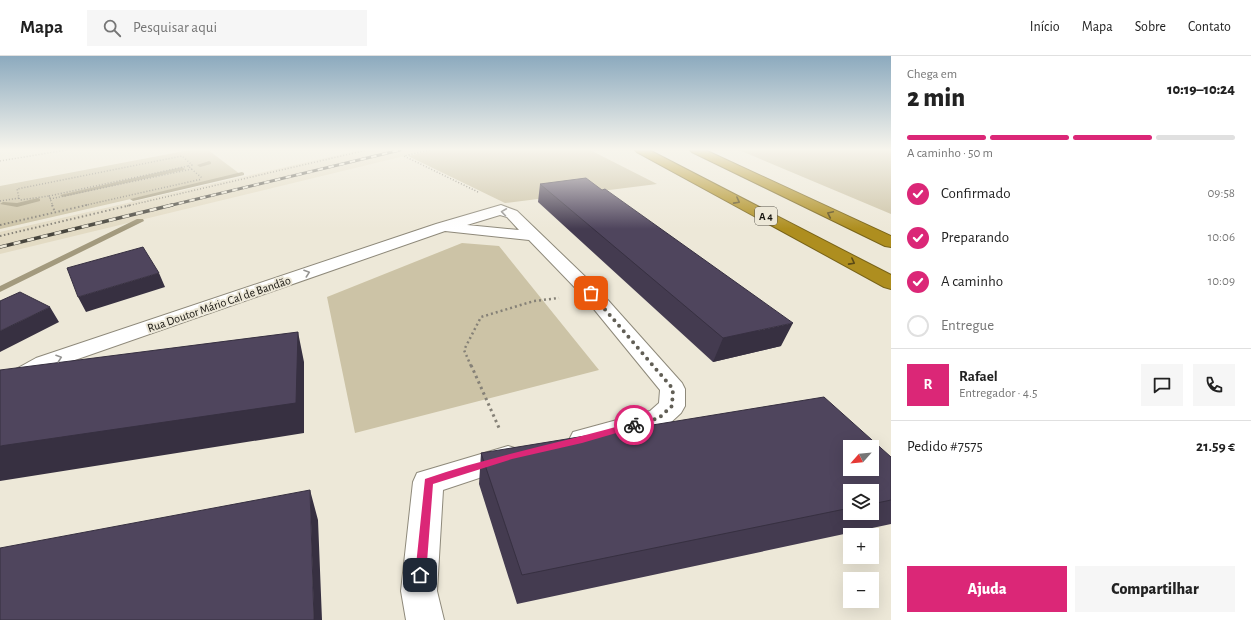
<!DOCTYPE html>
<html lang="pt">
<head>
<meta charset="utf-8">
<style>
  body { margin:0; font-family:"Alegreya Sans",sans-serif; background:#f6f6f6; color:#222; height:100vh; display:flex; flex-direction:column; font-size:15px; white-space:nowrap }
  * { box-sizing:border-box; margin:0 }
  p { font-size:13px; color:#767676 }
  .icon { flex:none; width:22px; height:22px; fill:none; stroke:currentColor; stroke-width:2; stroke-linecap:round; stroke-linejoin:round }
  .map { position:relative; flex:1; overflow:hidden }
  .drawer { display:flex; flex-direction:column; background:#fff; width:360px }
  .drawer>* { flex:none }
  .needle { width:26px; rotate:243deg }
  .buttons { position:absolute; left:843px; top:384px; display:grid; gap:8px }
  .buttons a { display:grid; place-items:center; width:36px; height:36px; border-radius:0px; background:#fff; box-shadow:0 4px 16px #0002; font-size:20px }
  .pin { position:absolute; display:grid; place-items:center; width:34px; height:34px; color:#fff; margin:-17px; border-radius:8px; box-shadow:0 2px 6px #0006 }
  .courier { position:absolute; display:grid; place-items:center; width:40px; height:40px; margin:-20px; border:3px solid #db2777; border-radius:50%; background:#fff; color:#222; box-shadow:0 1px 5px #0007 }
  .overview em { font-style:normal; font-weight:800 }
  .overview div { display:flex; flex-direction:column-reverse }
  .overview { display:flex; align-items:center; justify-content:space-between; height:68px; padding:0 16px }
  h1 { font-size:26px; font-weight:800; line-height:30px }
  .bar { display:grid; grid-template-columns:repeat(4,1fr); gap:6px 4px; align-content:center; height:48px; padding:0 16px }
  .bar i { height:5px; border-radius:3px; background:#e0e0e0 }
  .bar .on { background:#db2777 }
  .bar p { grid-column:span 4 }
  .line { display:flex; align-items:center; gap:10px; padding:0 16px; border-top:1px solid #e0e0e0 }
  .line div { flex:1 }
  .round { display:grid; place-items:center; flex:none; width:42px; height:42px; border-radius:0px; background:#f6f6f6 }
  ol { padding:0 16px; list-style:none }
  li { display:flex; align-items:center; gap:12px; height:44px }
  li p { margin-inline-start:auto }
  li .icon { padding:4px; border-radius:50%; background:#db2777; color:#fff; stroke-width:4 }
  li:last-child { color:#767676 }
  li i { width:22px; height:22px; border:2px solid #e0e0e0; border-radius:50% }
  .button { display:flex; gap:8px; margin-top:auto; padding:8px 16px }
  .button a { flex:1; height:46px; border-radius:0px; background:#db2777; color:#fff; font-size:16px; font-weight:800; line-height:46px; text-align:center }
  .button a+a { background:#f6f6f6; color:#222 }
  header { display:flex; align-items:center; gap:24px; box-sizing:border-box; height:56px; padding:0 20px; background:#fff; border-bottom:1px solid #e0e0e0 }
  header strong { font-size:19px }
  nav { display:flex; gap:22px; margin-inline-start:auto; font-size:14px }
  .search { width:280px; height:36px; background:#f6f6f6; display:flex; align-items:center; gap:10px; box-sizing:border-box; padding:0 14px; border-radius:0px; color:#767676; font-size:15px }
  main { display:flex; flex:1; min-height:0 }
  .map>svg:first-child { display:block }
  .built { fill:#e3dbc4 }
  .green { fill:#ccc3a6 }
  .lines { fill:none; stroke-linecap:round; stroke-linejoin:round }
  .stream { fill:#a39a7e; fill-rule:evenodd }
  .minor-casing { stroke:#8e897a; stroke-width:2 }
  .motorway-casing { stroke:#786319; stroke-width:2 }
  .path-far3 { stroke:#858177; stroke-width:1.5; stroke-dasharray:1 2; stroke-linecap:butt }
  .path-far2 { stroke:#858177; stroke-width:2; stroke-dasharray:1.5 2.5; stroke-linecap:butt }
  .path-far1 { stroke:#858177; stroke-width:2.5; stroke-dasharray:2 3; stroke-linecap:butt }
  .path { stroke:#858177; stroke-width:3; stroke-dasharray:2.5 3.5; stroke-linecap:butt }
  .minor { fill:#fff; fill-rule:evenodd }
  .motorway { fill:#ae8e1f; fill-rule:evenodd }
  .rail-far1-casing { stroke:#48463e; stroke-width:3 }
  .rail-casing { stroke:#48463e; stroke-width:3.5 }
  .rail-far1 { stroke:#ede8d8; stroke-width:2; stroke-dasharray:5.5; stroke-linecap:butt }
  .rail { stroke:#ede8d8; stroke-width:2.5; stroke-dasharray:7; stroke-linecap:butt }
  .wall { fill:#443b50; fill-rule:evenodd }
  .shaded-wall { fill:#373041 }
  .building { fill:#4f455d; stroke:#373041; fill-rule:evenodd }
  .oneway { stroke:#5a4a16 }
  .oneway2 { stroke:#969593 }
  .route { fill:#db2777 }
  .done { stroke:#615e55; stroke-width:4; stroke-dasharray:0 7.2 }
  .labels { text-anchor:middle; stroke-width:4; stroke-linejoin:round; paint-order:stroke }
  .shield { fill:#ede8d8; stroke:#56534b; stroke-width:1 }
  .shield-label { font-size:11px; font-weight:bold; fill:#15130e }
  .street-label { font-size:12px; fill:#15130e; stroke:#ede8d8 }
</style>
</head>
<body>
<header>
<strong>Mapa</strong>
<div class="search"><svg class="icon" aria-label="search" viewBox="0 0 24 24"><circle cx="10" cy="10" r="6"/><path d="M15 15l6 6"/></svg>Pesquisar aqui</div>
<nav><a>Início</a><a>Mapa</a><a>Sobre</a><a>Contato</a></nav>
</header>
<main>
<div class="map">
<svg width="891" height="564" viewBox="0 0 891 564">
  <rect width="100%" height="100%" fill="#ede8d8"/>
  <!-- built -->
  <path class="built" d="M360 94H429L0 198V176Z"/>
  <!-- green -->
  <path class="green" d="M190 94H208L240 118 0 173V130Z
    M433 94H590L657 128 505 147 408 100Z
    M739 94H891V158Z
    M462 187 499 190 599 314 355 377 327 241Z"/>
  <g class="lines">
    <!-- stream -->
    <path class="stream" d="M209 105 211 106V108L200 111 197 109Z
      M182 111 185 113 184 114 63 141 60 139Z
      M242 116 244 117V119L133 145 130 143Z
      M38 142 40 143V145L17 151 0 148 3 146 17 147Z
      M137 163H143L144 165 0 236V230Z"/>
    <!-- minor casing -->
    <g class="minor-casing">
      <path id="minor" d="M501 149 517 155 598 233 682 327 685 333V350L681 357 668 369 583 395 573 392 569 384 573 376 650 355 659 347 660 334 584 241 529 184 445 175 52 312 9 339 0 342V322L36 302 436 168ZM500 159 507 161 519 174 467 169Z
        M508 390 518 393 522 401 518 409 443 434 437 535 444 564H406L401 535 413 426 417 417Z"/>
    </g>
    <!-- motorway casing -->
    <g class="motorway-casing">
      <path id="motorway" d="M635 94H649L891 219V233L884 231 637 96Z
        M690 94H705L891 180V191L885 190 692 96Z"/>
    </g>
    <!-- path-far3 -->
    <path class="path-far3" d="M430 94 404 100 478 136
      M0 105 66 94
      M49 140 188 110
      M19 142 20 144 49 140 53 150
      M50 143 192 113
      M0 145 19 142 17 133 182 100 192 109 188 110 202 122
      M82 150 202 123
      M127 150 367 94"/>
    <!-- path-far2 -->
    <path class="path-far2" d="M52 149 55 156
      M0 169 87 149
      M0 180 131 149"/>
    <!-- path-far1 -->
    <path class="path-far1" d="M471 310 464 294 481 261 534 245 559 242"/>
    <!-- path -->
    <path class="path" d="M471 309 500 374"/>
    <!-- minor -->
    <use href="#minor" class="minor"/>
    <!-- motorway -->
    <use href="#motorway" class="motorway"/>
    <!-- rail-far1 casing -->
    <g class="rail-far1-casing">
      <path id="rail-far1" d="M168 150 400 94"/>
    </g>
    <!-- rail casing -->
    <g class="rail-casing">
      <path id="rail" d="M0 191 172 149"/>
    </g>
    <!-- rail-far1 -->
    <use href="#rail-far1" class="rail-far1"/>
    <!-- rail -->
    <use href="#rail" class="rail"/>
  </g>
  <!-- wall -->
  <path class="wall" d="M540 128 781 290 713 306 538 146Z
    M481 397 891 401V468L517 548 479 428ZM850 435H872V457H850Z"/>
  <!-- shaded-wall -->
  <path class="shaded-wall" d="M159 217 165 231 86 256 78 241Z
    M50 251 59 266 0 296V275Z
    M793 267 781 290 713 306 723 282Z
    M298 276 304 306V377L0 425V390Z
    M310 434 318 464 322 564H314Z"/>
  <!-- building -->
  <path class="building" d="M586 122 602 134 605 133 793 267 723 282 540 128Z
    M143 191 159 217 78 241 67 212Z
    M20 236 50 251 0 275V245Z
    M298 276 296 347 0 390V314Z
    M824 341 891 401V444L872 448V435H850V452L522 519 481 397ZM850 391H872V413H850Z
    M310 434 314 564H0V492Z"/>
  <!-- one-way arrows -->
  <defs><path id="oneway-chevron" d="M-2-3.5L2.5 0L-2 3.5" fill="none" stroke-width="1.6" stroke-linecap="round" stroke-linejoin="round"/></defs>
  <g class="oneway">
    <use href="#oneway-chevron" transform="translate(737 145) rotate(28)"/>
    <use href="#oneway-chevron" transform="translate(830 158) rotate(-155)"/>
    <use href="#oneway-chevron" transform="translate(852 206) rotate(28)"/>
  </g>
  <g class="oneway2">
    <use href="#oneway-chevron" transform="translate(504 156) rotate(-172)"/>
    <use href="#oneway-chevron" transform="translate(307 217) rotate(-19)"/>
    <use href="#oneway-chevron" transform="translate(59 302) rotate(-19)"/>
  </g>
  <!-- sky -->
  <linearGradient id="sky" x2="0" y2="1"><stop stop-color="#8caabe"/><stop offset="0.54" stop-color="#f7f5ed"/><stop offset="1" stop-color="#f7f5ed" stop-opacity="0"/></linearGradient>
  <rect width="891" height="173" fill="url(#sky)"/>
  <!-- route -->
  <path class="route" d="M634 366 638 369 637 371 582 387 512 403 433 428 426 519 424 523 420 524 417 523 415 519 425 423C494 399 565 386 634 366Z"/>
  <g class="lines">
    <!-- done -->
    <path class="done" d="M591 237 673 333 672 350 659 362 634 369"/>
  </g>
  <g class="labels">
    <!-- shield labels -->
    <rect class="shield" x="755" y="151" width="22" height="18" rx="3"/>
    <g class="shield-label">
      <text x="766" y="164">A 4</text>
    </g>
    <!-- street labels -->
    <g class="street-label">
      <text transform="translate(219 248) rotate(-19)" y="4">Rua Doutor Mário Cal de Bandão</text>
    </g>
  </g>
</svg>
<div class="buttons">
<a><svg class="needle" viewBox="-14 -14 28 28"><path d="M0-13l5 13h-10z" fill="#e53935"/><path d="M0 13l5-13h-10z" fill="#767676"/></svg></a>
<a><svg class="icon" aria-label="layers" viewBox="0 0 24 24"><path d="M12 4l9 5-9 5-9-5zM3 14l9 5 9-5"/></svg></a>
<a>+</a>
<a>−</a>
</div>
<div class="pin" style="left:591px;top:237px;background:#ea580c"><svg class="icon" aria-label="bag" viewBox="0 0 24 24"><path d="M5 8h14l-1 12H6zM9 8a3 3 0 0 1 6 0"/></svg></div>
<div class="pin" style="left:420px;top:519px;background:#1f2937"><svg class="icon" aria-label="home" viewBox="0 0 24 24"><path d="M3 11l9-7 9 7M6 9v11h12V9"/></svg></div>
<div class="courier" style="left:634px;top:369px"><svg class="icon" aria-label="bike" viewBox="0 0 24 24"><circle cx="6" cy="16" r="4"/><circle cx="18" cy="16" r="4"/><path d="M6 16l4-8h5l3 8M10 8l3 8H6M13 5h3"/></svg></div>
</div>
<section class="drawer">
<div class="overview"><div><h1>2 min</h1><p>Chega em</p></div><em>10:19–10:24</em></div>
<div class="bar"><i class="on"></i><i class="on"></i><i class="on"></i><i></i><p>A caminho · 50 m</p></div>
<ol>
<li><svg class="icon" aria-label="check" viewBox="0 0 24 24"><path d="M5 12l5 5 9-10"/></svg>Confirmado<p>09:58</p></li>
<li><svg class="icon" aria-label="check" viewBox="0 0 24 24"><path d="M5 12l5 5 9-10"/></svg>Preparando<p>10:06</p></li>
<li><svg class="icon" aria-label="check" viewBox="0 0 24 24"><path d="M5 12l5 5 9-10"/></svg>A caminho<p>10:09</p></li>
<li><i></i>Entregue</li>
</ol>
<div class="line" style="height:72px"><b class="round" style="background:#db2777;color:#fff">R</b><div><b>Rafael</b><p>Entregador · 4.5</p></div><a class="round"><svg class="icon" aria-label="chat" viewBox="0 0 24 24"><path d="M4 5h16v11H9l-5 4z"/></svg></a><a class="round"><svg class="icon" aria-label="phone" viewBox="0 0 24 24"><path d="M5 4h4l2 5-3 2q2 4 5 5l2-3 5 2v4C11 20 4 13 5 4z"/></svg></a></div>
<div class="line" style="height:52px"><div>Pedido #7575</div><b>21.59 €</b></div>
<div class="button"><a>Ajuda</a><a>Compartilhar</a></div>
</section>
</main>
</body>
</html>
